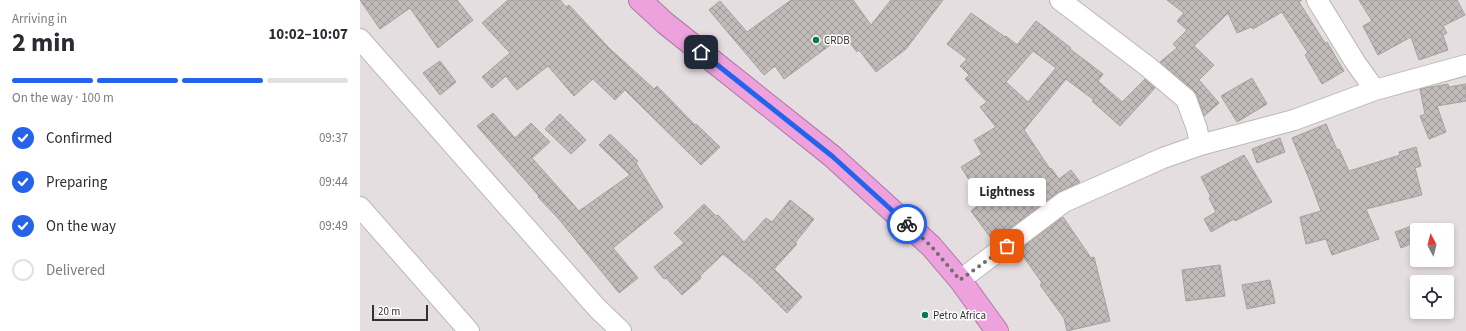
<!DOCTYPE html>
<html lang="en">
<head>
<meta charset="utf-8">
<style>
  body { margin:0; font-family:"Source Sans 3",sans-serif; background:#f2f2f3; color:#2b2b33; height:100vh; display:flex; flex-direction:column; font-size:15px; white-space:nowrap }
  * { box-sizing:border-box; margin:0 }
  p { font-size:13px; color:#7c7c81 }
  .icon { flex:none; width:22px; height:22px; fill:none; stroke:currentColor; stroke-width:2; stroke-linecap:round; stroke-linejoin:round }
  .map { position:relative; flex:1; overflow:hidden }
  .drawer { display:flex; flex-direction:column; background:#fff; width:360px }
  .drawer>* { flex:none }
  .needle { width:26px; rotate:353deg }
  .controls { position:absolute; left:1050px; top:223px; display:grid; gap:8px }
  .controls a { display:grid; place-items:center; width:44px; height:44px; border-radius:4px; background:#fff; box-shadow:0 2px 6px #0003; font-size:20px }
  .scale { position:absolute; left:12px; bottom:10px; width:56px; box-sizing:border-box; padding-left:4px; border:2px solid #333030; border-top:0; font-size:11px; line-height:14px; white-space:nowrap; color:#333030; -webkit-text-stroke:3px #fff; paint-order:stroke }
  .pin { position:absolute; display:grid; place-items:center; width:34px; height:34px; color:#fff; margin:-17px; border-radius:8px; box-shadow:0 2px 6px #0006 }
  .courier { position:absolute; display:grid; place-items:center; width:40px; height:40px; margin:-20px; border:3px solid #2563eb; border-radius:50%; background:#fff; color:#222; box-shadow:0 1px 5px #0007 }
  .bubble { position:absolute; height:28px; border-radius:4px; background:#fff; box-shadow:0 2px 6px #0003; font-size:13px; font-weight:700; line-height:28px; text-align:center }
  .overview em { font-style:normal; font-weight:700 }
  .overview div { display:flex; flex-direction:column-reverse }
  .overview { display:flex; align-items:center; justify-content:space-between; height:68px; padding:0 12px }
  h1 { font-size:26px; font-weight:700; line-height:30px }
  .bar { display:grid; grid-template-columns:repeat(4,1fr); gap:6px 4px; align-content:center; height:48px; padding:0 12px }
  .bar i { height:5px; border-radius:3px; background:#e1e1e2 }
  .bar .on { background:#2563eb }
  .bar p { grid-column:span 4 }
  ol { padding:0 12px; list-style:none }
  li { display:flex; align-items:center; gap:12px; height:44px }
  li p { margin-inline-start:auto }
  li .icon { padding:4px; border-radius:50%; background:#2563eb; color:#fff; stroke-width:4 }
  li:last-child { color:#7c7c81 }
  li i { width:22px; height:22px; border:2px solid #e1e1e2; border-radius:50% }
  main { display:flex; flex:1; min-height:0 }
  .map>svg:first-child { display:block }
  .building { fill:url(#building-cross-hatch); stroke:#a6a09f; fill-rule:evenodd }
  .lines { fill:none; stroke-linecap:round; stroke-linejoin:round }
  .street-casing { stroke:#bcb6b7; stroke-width:22 }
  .highway-casing { stroke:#ac7aa1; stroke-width:24 }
  .street { stroke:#fff; stroke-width:20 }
  .highway { stroke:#eda2de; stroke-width:22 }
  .done { stroke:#716d6e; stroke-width:4; stroke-dasharray:0 7.2 }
  .route { stroke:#2563eb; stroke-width:5 }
  .poi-dot { fill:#097a55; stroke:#fff; stroke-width:1.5 }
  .labels { text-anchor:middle; stroke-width:3; stroke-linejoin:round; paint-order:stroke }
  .poi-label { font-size:11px; fill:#333030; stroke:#fff; text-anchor:start }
</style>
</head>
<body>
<main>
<section class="drawer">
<div class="overview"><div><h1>2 min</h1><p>Arriving in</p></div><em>10:02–10:07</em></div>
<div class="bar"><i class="on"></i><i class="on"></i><i class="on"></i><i></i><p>On the way · 100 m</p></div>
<ol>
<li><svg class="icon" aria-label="check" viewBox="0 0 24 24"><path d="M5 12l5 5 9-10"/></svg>Confirmed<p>09:37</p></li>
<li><svg class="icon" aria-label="check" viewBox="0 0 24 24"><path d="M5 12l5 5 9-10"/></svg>Preparing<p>09:44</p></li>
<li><svg class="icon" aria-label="check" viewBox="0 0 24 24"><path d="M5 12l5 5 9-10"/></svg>On the way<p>09:49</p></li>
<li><i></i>Delivered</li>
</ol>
</section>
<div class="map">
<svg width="1106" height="331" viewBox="0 0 1106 331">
  <defs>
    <pattern id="building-cross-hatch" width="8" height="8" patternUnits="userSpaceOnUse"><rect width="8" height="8" fill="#c1bbb9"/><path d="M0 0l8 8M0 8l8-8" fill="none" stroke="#9d9897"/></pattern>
  </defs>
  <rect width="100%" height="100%" fill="#e5dee0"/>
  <!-- building -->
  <path class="building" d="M0 0H97L113 20 78 48 50 8 20 29Z
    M148 0H200L206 7 209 5 249 48 294 89 297 86 335 125 336 124 360 147 341 165 265 90 255 100 233 79 214 96 188 66 157 90 146 76 132 88 122 77 150 53 122 23Z
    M431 0H493L511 25 531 0H583L546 49 516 72 499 50 497 52 484 35 424 79 415 66 404 75 349 10 360 1 387 32Z
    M807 0H942L939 2 965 43 967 42 984 71 962 84 945 55 948 53 922 12 893 29 891 27 877 33 868 13 834 46 854 65 839 80 859 103 844 116 837 95 834 91 800 62 817 48 813 44 827 30 817 21 824 13Z
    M999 0H1097L1105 15 1083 26 1087 33 1083 35 1088 50 1059 60 1051 37 1018 55 1003 26 1012 21Z
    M611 13 645 37 646 36 657 45 676 21 711 48 710 49 743 74 738 81 762 102 785 79 795 88 760 126 732 101 734 100 706 79 664 130 690 169 691 168 699 179 711 170 720 182 697 193 633 241 611 211 623 202 601 167 622 154 614 140 636 127 620 107 627 102 605 79 609 75 600 66 607 59 587 44ZM673 51 696 68 668 102 646 82Z
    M80 61 96 82 80 95 63 73Z
    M892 78 907 104 877 122 861 96Z
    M1088 84 1089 87 1106 84V101L1077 106 1086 132 1069 139 1060 116 1065 114 1060 89Z
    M133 113 155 138 171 123 190 142 172 158 219 211 270 175 239 145 250 134 278 161 276 163 303 207 253 248 278 278 259 293 198 218 178 197 179 196 117 126Z
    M200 114 226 140 211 154 185 129Z
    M966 124 977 150 979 149 989 171 1040 155 1039 152 1056 147 1061 166 1055 168 1062 195 1006 209 1019 239 972 255 966 239 946 244 940 217 961 211 950 181 932 138Z
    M920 138 925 152 897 163 892 149Z
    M884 155 912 202 875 221 874 219 851 232 844 219 856 212 849 198 851 197 841 177Z
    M430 200 454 219 435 243 437 244 414 269 442 297 427 313 394 280 363 254 340 276 341 278 322 295 306 278 304 279 294 267 324 243 314 233 344 204 356 216 358 215 384 242 406 218 412 222Z
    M703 217 731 258 734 257 750 321 707 331 704 318 680 285 682 283 659 250Z
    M1057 224V241L1041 248 1035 232Z
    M860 265 865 296 826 301 822 270Z
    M910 280 915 303 887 309 882 285Z"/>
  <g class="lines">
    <!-- street casing -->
    <g class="street-casing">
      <path id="street" d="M700 0 787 66 826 99 837 129 840 145
        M957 0 995 62 1015 90
        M0 39 237 308 261 331
        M0 207 109 331
        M600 280 704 202 803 158 840 145 934 120 1015 90 1106 65"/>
    </g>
    <!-- highway casing -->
    <g class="highway-casing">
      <path id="highway" d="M280 0 305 23 472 156 571 246 600 280 637 331"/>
    </g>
    <!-- street -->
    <use href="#street" class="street"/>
    <!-- highway -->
    <use href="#highway" class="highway"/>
  </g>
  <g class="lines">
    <!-- done -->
    <path class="done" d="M547 224 571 246 600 280 647 246"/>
    <!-- route -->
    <path class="route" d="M341 52 472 156 547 224"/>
  </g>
  <!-- markers -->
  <g class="poi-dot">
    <circle cx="456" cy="40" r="4"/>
    <circle cx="565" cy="315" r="4"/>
  </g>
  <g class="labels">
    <!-- poi labels -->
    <g class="poi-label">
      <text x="464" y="44">CRDB</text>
      <text x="573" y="319">Petro Africa</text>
    </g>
  </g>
</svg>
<div class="controls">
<a><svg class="needle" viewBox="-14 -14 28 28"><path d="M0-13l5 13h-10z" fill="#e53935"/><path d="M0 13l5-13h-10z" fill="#7c7c81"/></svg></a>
<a><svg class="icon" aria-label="locate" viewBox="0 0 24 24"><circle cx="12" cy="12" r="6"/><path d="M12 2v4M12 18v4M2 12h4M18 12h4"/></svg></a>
</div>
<div class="scale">20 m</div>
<div class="pin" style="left:647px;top:246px;background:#ea580c"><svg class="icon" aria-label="bag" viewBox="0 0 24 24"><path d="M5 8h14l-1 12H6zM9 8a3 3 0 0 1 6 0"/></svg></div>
<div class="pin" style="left:341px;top:52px;background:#1f2937"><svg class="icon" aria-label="home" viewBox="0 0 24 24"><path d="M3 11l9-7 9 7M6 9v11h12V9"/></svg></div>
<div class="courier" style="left:547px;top:224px"><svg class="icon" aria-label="bike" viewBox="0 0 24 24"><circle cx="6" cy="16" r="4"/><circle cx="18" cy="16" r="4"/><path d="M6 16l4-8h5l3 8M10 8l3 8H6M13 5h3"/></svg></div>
<div class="bubble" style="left:608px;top:178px;width:78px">Lightness</div>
</div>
</main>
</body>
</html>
